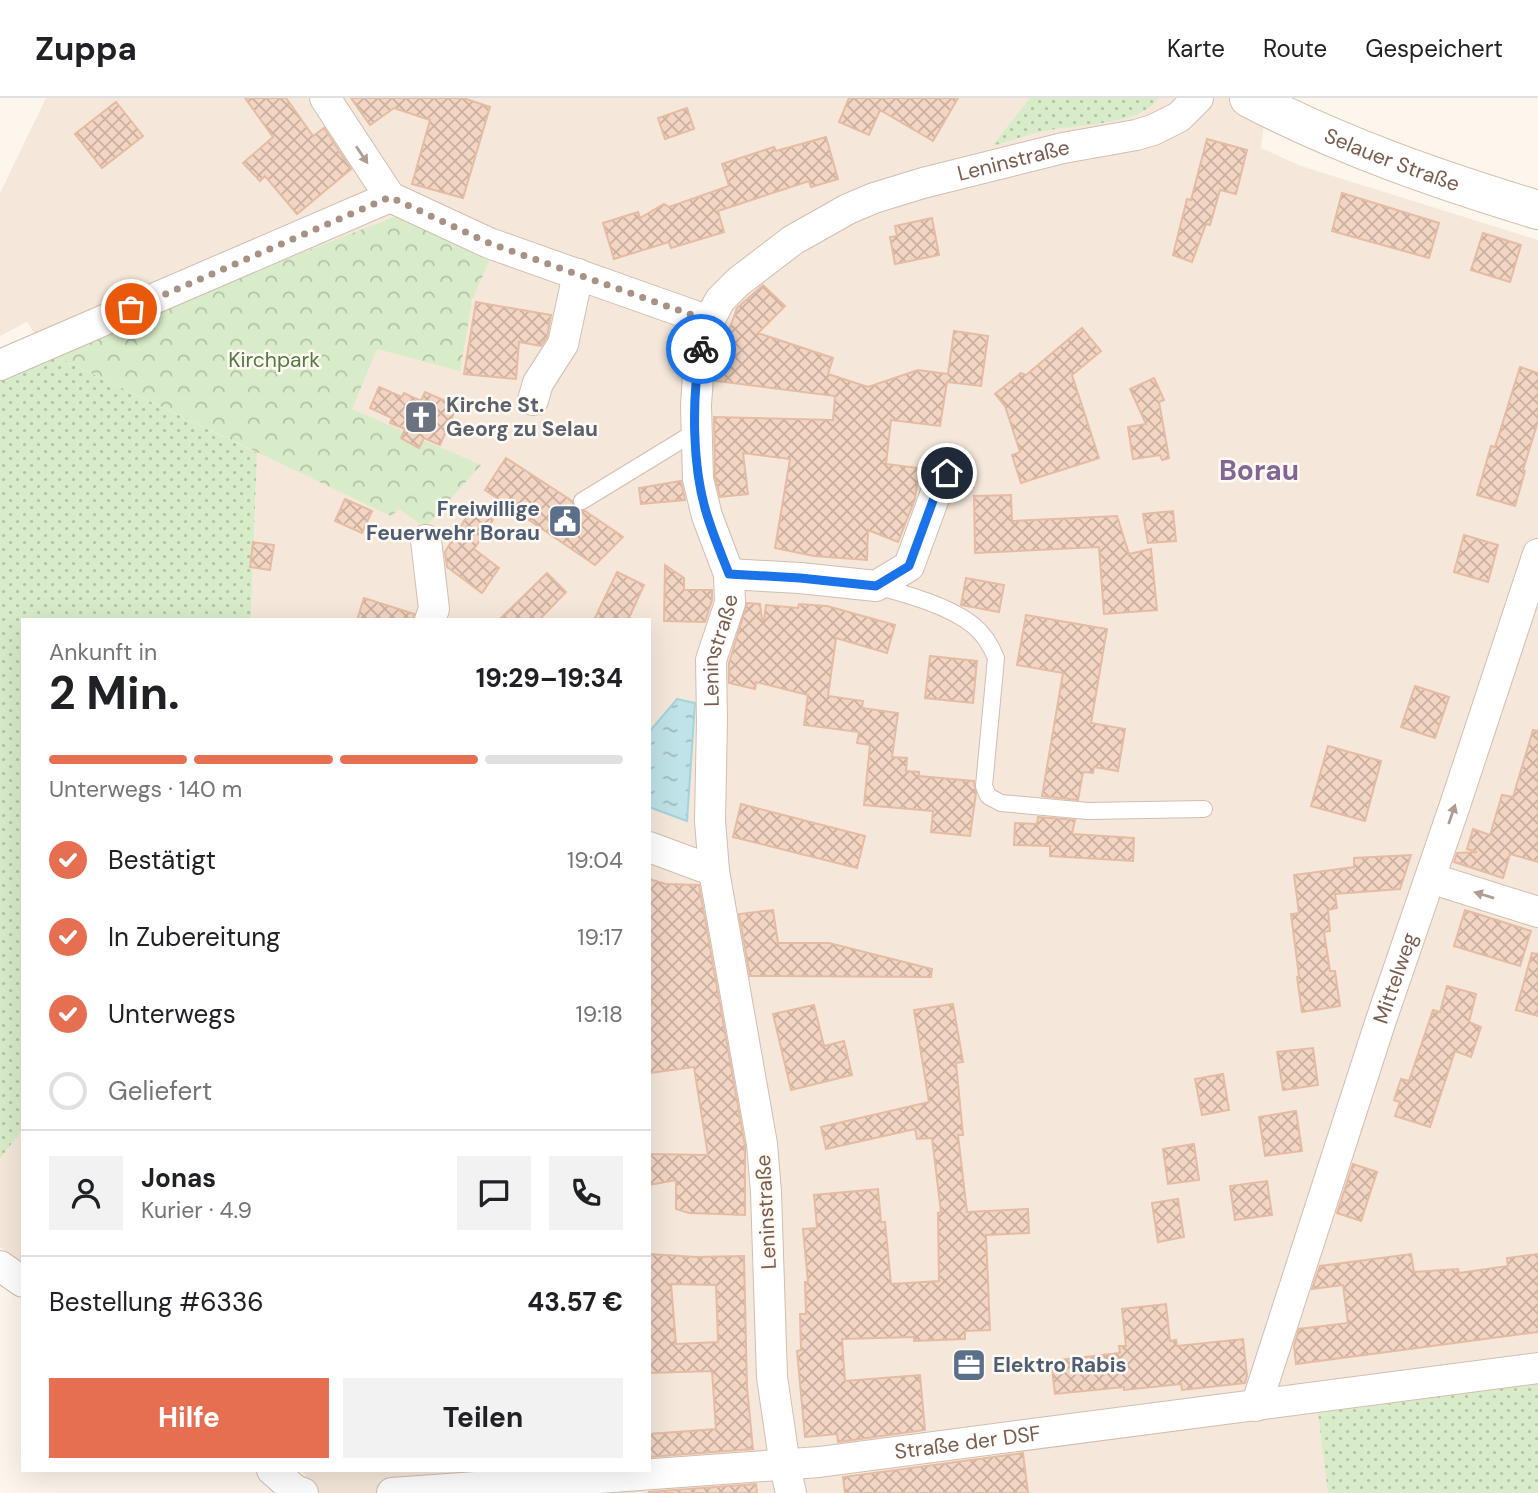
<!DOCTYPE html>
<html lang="de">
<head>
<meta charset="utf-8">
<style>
  body { margin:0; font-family:"DM Sans",sans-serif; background:#f2f2f2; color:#202124; height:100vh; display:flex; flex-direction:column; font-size:26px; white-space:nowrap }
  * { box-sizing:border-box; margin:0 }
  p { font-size:23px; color:#757577 }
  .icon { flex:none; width:38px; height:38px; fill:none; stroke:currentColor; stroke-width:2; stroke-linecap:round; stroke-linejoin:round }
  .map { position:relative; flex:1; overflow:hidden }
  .drawer { position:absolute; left:21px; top:520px; width:630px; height:854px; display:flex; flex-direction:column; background:#fff; border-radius:0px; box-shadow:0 7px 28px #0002 }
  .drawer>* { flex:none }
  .pin { position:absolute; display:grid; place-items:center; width:60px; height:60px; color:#fff; margin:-30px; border:4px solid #fff; border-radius:50%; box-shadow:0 2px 7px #0007 }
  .courier { position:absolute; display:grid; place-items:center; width:70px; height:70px; margin:-35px; border:5px solid #1a73e8; border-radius:50%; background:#fff; color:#222; box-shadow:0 2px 9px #0007 }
  .headline em { font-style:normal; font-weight:700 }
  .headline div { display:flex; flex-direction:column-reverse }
  .headline { display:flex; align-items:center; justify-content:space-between; height:119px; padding:0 28px }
  h1 { font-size:46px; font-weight:700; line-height:52px }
  .bar { display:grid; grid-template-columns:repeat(4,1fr); gap:10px 7px; align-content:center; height:84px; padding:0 28px }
  .bar i { height:9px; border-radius:5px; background:#e0e0e0 }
  .bar .on { background:#e76f51 }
  .bar p { grid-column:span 4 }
  .line { display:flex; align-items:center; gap:18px; padding:0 28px; border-top:2px solid #e0e0e0 }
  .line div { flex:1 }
  .round { display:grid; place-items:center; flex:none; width:74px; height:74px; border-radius:0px; background:#f2f2f2 }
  ol { padding:0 28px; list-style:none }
  li { display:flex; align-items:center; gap:21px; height:77px }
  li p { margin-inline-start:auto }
  li .icon { padding:7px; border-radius:50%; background:#e76f51; color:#fff; stroke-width:4 }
  li:last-child { color:#757577 }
  li i { width:38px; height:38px; border:4px solid #e0e0e0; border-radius:50% }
  .primary-button { display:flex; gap:14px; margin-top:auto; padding:14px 28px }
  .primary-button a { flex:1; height:80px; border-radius:0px; background:#e76f51; color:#fff; font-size:28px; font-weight:700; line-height:80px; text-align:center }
  .primary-button a+a { background:#f2f2f2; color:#202124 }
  header { display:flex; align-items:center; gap:42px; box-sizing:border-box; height:98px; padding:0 35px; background:#fff; border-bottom:2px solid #e0e0e0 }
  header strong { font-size:33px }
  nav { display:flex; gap:38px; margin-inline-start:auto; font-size:24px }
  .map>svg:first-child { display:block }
  .residential { fill:#f5e8da }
  .grass { fill:url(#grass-dots) }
  .forest { fill:url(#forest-crowns) }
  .water { fill:url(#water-ripples); stroke:#a5d3da; stroke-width:2 }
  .building { fill:url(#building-cross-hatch); stroke:#e6bba3; stroke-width:2; fill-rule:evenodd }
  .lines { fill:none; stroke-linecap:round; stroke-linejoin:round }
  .lane-casing { stroke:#d1beb0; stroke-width:18 }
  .street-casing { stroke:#d1beb0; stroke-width:32 }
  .secondary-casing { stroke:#d6c0b0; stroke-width:40 }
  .lane { stroke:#fff; stroke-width:16 }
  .street { stroke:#fff; stroke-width:30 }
  .secondary { stroke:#fff; stroke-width:38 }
  .oneway { fill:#af9d94 }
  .done { stroke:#a89285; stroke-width:7; stroke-dasharray:0 12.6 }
  .route { stroke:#1a73e8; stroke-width:9 }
  .labels { text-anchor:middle; stroke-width:5; stroke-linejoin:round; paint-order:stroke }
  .street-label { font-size:21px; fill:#7a5c4d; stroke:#fffaf3 }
  .park-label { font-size:21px; fill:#537a41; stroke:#fffaf3 }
  .worship-label { font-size:21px; font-weight:bold; fill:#5b616d; stroke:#fffaf3; text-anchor:start }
  .service-label { font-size:21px; font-weight:bold; fill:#4e5e75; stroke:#fffaf3; text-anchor:end }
  .district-label { font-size:28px; font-weight:bold; fill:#846695; stroke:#fffaf3 }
</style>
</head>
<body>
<header>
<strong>Zuppa</strong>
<nav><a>Karte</a><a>Route</a><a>Gespeichert</a></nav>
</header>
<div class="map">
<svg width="1538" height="1395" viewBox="0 0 1538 1395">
  <defs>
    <pattern id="grass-dots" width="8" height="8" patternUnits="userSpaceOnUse" patternTransform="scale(1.75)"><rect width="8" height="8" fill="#d8ecc9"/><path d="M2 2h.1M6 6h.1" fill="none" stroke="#b4c2a5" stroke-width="1.8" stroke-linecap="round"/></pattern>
    <pattern id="forest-crowns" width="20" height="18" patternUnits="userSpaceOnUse" patternTransform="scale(1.75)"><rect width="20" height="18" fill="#d8ecc9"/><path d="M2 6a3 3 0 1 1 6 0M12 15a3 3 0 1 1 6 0" fill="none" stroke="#b4c2a5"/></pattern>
    <pattern id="water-ripples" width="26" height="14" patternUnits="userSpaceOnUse" patternTransform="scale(1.75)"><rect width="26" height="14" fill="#bfe3e8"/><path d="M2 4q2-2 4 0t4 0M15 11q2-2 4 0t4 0" fill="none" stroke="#a0bbbe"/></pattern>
    <pattern id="building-cross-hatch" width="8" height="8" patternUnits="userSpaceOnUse" patternTransform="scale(1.75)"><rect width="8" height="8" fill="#f3d5c3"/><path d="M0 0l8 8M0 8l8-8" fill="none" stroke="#cab0a1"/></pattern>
  </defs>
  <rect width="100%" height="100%" fill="#fdf6ec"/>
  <!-- residential -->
  <path class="residential" d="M46 0H1267L1261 50 1301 68 1538 142V1395H309L306 1377 300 1372H649V522L251 521 257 355 47 254 27 224 0 238V95Z
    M23 1030V1165L0 1149V1061Z"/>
  <!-- grass -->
  <path class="grass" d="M1030 0H1158C1145 26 1077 27 1050 32 1031 35 1011 43 992 48Z
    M47 254 257 355 251 521 23 522V1030L0 1061V275Z
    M1538 1286V1395H1328L1318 1315Z"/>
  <!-- forest -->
  <path class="forest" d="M394 119 410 122 491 159 472 202 460 273 377 251 352 311 481 367 425 429 399 411 391 418 47 254Z"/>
  <!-- water -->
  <path class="water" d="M677 601 695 605 687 723 649 709V634Z"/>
  <!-- building -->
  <path class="building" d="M245 0H286L313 38 324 30 351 71 297 116 265 78 260 83 243 65 273 39Z
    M351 0H463L490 9 463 100 412 86 430 22 394 10 370 27Z
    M849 0H958L933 43 880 12 869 37 839 24Z
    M116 4 143 38 102 70 75 36Z
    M687 10 694 31 665 41 658 20Z
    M826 39 838 81 811 89 809 83 718 113 724 134 671 150 669 144 614 161 603 125 638 114 640 120 664 106 669 109 729 88 722 66 774 49 776 53Z
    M1207 41 1247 52 1236 96 1220 92 1210 127 1206 126 1192 164 1173 157 1187 101 1191 102Z
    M1342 95 1439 125 1429 160 1332 133Z
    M932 120 939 157 895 166 890 139 897 138 895 128Z
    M1483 135 1521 147 1510 184 1471 172Z
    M763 187 785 208 758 235 833 260 828 276 868 289 918 272 948 276 954 233 988 238 981 288 947 284 940 328 891 322 886 366 919 370 915 401 898 444 868 432 867 462 814 458 775 450 790 361 743 355 748 396 720 399 715 379 714 319 833 322 835 298 716 283 721 255 737 210Z
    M476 204 551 217 547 239 541 248 519 244 516 281 464 276Z
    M1082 230 1101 253 1072 277 1099 360 1021 385 1012 357 1020 354 1005 308 995 296 1021 275 1026 277Z
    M1520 269 1538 275V323L1523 372 1525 373 1515 408 1477 397 1491 348 1495 349Z
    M1154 280 1164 302 1159 304 1169 360 1162 362 1160 357 1133 361 1128 329 1146 326 1130 291Z
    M379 289 402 299 404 295 421 303 425 294 457 308 440 347 424 340 419 350 401 340 405 331 390 325 392 320 370 310Z
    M506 360 572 403 576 412 585 413 623 439 595 467 485 392Z
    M681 383 685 402 641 406 639 390Z
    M1011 397 1012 423 1117 418 1129 456 1151 451 1157 512 1104 516 1099 449 975 455 974 398Z
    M345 401 372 413 362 435 335 423Z
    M475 405 493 422 474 451 499 470 482 495 447 469 445 454Z
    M1173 413 1176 443 1148 445 1143 416Z
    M1464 437 1498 447 1488 484 1454 474Z
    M253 444 274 447 270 472 250 469Z
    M665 467 684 480V492H712V502L705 524 664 523Z
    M617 474 644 487 628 522H594Z
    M547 475 566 494 539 522H499Z
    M966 480 1004 487 999 514 961 507Z
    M364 500 414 516 413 522H357Z
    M747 505 760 506 762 522H764L766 507 798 510 799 506 827 508 895 527 887 555 836 540 828 598 863 603 862 610 898 615 892 659 907 660 906 673 919 674V678L974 683 976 695 970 738 931 734 933 713 864 707 870 647 857 645 859 634 804 627 808 597 756 584 755 591 729 585V565Z
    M1026 517 1107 531 1091 625 1125 631 1118 673 1094 669 1093 675 1083 674 1078 702 1042 698 1063 575 1017 567Z
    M930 558 977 563 973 605 925 600Z
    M1415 588 1449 599 1435 640 1401 629Z
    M1533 632 1538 633V764L1510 756 1503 780 1454 764 1457 755 1477 754 1467 751 1473 731 1490 737 1502 697 1513 699Z
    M1328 648 1381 663 1365 723 1311 708Z
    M741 706 865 738 857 770 733 739Z
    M1038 719 1075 722 1072 736 1134 740 1133 763 1050 758V748L1014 747 1015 725 1037 726Z
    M1411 757 1400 791 1335 796 1337 810 1328 812 1330 833 1324 834 1330 873H1335L1340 908 1302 914 1297 879 1299 878 1291 816 1299 815 1294 777 1354 769V760Z
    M649 781 666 786 699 787 745 1048V1117L689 1115 676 1111V1082L649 1087V1056L708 1057 694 969 649 975V908L651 907 649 889Z
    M773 812 778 845H829L932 871 931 879 750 878 739 816Z
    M1465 812 1531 833 1520 868 1454 848Z
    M1532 855 1538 856V918L1516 912Z
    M1447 888 1476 896 1469 924 1481 929 1471 959 1455 953 1430 1029 1395 1018 1400 1004 1394 1002 1401 981 1409 983 1433 912 1440 914Z
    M953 906 963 964 956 965 963 1037H958L967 1114 1028 1111 1029 1135 986 1137 990 1232 965 1233V1241L914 1243V1239L842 1241 845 1283 920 1277 925 1332 838 1344 837 1336 805 1339 797 1253 801 1252 800 1216H806L805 1184H808L803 1131 817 1130 814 1097 878 1091 881 1124H885L891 1186 939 1183 938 1115 941 1114 932 1040 917 1041 915 1031 826 1051 821 1029 929 1004 914 912Z
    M814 907 824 948 844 943 852 977 791 992 773 916Z
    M1313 950 1318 987 1283 992 1277 954Z
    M1223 976 1229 1012 1202 1017 1195 981Z
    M1296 1013 1302 1053 1265 1058 1259 1019Z
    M1194 1046 1199 1082 1168 1086 1163 1051Z
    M1353 1066 1377 1074 1361 1123 1337 1115Z
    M1267 1083 1272 1117 1235 1122 1230 1088Z
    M1178 1101 1184 1139 1158 1144 1152 1105Z
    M649 1156 696 1159 744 1158 747 1289 753 1351 649 1359V1336L716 1331 712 1273 649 1275ZM671 1186 716 1187 718 1244 676 1246Z
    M1411 1156 1414 1174 1458 1171 1459 1175 1508 1168 1507 1160 1538 1156V1234L1296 1266 1294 1248 1299 1231 1348 1225 1343 1187 1312 1191 1320 1168Z
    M1166 1206 1170 1243 1176 1242 1177 1248 1243 1241 1247 1278 1245 1285 1182 1292 1181 1286 1124 1292V1289L1055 1296 1051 1263 1120 1255 1119 1248H1126L1122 1211Z
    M1023 1355 1028 1395H845L843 1379Z
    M756 1386 757 1395H649V1394Z"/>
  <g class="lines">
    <!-- lane casing -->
    <g class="lane-casing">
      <path id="lane" d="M582 403 695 334
        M876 488C906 496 950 508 974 528 985 537 991 548 996 560L984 688 988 698 1001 705 1088 713 1204 711"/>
    </g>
    <!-- street casing -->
    <g class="street-casing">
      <g id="street">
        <path d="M325 0 390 99 489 145 709 223"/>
        <path d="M0 267 390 99"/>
        <path d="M533 302 538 285 563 246 578 176"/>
        <path d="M426 442 434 511 430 522"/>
        <path d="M729 476 800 480 876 488 909 468 938 389 947 375"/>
        <path d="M649 749 714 773"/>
        <path d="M1430 780 1538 814"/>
        <path d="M0 1168 23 1184"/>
        <path id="s1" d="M1256 1308 1381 922 1455 707 1538 456"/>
        <path d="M272 1372 295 1392 303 1395"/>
        <path id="s2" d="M392 1395 819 1364 1538 1270"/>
        <path id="s3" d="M791 1395 785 1368 772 1279 766 1094 762 1046 714 773 710 723 712 622 711 562 730 505 729 476 707 418 698 381 696 307 699 264 705 236 709 223 720 202 738 184 793 142 848 111 874 100 923 85 1063 50 1136 37 1153 32 1179 19 1198 0"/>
      </g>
    </g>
    <!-- secondary casing -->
    <g class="secondary-casing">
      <g id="secondary">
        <path id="s4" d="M1249 0C1341 48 1439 82 1538 112"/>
      </g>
    </g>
    <!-- lane -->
    <use href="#lane" class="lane"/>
    <!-- street -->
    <use href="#street" class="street"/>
    <!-- secondary -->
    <use href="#secondary" class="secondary"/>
  </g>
  <!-- one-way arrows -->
  <defs><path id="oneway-solid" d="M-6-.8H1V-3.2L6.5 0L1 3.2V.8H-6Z" transform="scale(1.75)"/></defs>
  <g class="oneway">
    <use href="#oneway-solid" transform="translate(362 57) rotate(56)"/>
    <use href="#oneway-solid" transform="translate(1452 716) rotate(-71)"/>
    <use href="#oneway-solid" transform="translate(1484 797) rotate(-163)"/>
  </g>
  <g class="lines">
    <!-- done -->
    <path class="done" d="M131 211 390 99 489 145 709 223 701 251"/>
    <!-- route -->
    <path class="route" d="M701 251C691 300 692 372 708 420 714 439 722 458 729 476L800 480 876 488 909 468 938 389 947 375"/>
  </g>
  <!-- icons -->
  <defs>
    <g id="church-square" transform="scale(1.75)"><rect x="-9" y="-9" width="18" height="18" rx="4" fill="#6b7280" stroke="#fffaf3"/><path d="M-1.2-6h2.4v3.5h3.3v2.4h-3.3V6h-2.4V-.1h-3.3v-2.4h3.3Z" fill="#fff"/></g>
    <g id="civic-square" transform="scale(1.75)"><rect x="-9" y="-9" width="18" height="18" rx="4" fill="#5c6f8a" stroke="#fffaf3"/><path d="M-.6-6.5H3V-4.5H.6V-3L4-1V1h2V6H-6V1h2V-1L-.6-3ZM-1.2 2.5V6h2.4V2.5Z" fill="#fff"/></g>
    <g id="office-square" transform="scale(1.75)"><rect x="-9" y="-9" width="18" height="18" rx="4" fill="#5c6f8a" stroke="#fffaf3"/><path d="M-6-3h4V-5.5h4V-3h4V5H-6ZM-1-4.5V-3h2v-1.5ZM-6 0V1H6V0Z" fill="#fff"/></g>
  </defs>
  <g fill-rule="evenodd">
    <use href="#church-square" x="421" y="319"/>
    <use href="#civic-square" x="565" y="423"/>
    <use href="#office-square" x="969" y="1267"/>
  </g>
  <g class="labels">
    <!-- street labels -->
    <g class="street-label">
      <text dy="7" stroke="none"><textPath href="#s4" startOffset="156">Selauer Straße</textPath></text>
      <text dy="7" stroke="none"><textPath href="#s3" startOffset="1542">Leninstraße</textPath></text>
      <text dy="7" stroke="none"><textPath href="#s3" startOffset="850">Leninstraße</textPath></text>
      <text dy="7" stroke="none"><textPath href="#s1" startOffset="450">Mittelweg</textPath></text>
      <text transform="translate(766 1114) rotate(-93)" y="7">Leninstraße</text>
      <text dy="7" stroke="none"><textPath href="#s2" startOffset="578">Straße der DSF</textPath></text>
    </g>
    <!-- park labels -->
    <g class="park-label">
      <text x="274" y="269">Kirchpark</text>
    </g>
    <!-- worship labels -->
    <g class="worship-label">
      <text x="446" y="314">Kirche St.<tspan x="446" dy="24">Georg zu Selau</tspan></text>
    </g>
    <!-- service labels -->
    <g class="service-label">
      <text x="540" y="418">Freiwillige<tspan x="540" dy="24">Feuerwehr Borau</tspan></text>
      <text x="993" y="1274" text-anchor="start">Elektro Rabis</text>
    </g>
    <!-- district labels -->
    <g class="district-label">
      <text x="1259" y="382">Borau</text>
    </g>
  </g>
</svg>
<div class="pin" style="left:131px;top:211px;background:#ea580c"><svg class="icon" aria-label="bag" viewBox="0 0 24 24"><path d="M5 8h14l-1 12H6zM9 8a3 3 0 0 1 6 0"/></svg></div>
<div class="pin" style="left:947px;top:375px;background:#1f2937"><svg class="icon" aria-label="home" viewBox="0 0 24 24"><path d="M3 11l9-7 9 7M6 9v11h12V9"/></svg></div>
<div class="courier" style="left:701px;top:251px"><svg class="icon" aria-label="bike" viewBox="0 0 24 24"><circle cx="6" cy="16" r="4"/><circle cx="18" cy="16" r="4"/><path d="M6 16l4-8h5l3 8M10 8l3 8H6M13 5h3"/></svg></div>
<section class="drawer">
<div class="headline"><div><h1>2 Min.</h1><p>Ankunft in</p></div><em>19:29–19:34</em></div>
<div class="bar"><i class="on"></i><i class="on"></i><i class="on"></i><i></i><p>Unterwegs · 140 m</p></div>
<ol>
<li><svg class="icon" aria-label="check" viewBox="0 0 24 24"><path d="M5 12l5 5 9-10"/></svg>Bestätigt<p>19:04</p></li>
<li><svg class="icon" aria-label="check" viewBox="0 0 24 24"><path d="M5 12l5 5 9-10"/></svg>In Zubereitung<p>19:17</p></li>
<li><svg class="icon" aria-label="check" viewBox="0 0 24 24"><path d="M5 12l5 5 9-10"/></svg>Unterwegs<p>19:18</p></li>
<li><i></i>Geliefert</li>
</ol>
<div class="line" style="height:126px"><a class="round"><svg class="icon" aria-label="person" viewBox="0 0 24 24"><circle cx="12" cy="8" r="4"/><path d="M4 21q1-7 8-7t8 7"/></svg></a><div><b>Jonas</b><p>Kurier · 4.9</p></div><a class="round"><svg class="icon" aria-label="chat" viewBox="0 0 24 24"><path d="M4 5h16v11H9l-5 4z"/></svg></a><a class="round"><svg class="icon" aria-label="phone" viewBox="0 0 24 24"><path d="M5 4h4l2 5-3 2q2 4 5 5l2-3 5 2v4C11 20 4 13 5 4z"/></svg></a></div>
<div class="line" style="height:91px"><div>Bestellung #6336</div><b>43.57 €</b></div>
<div class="primary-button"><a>Hilfe</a><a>Teilen</a></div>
</section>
</div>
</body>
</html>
